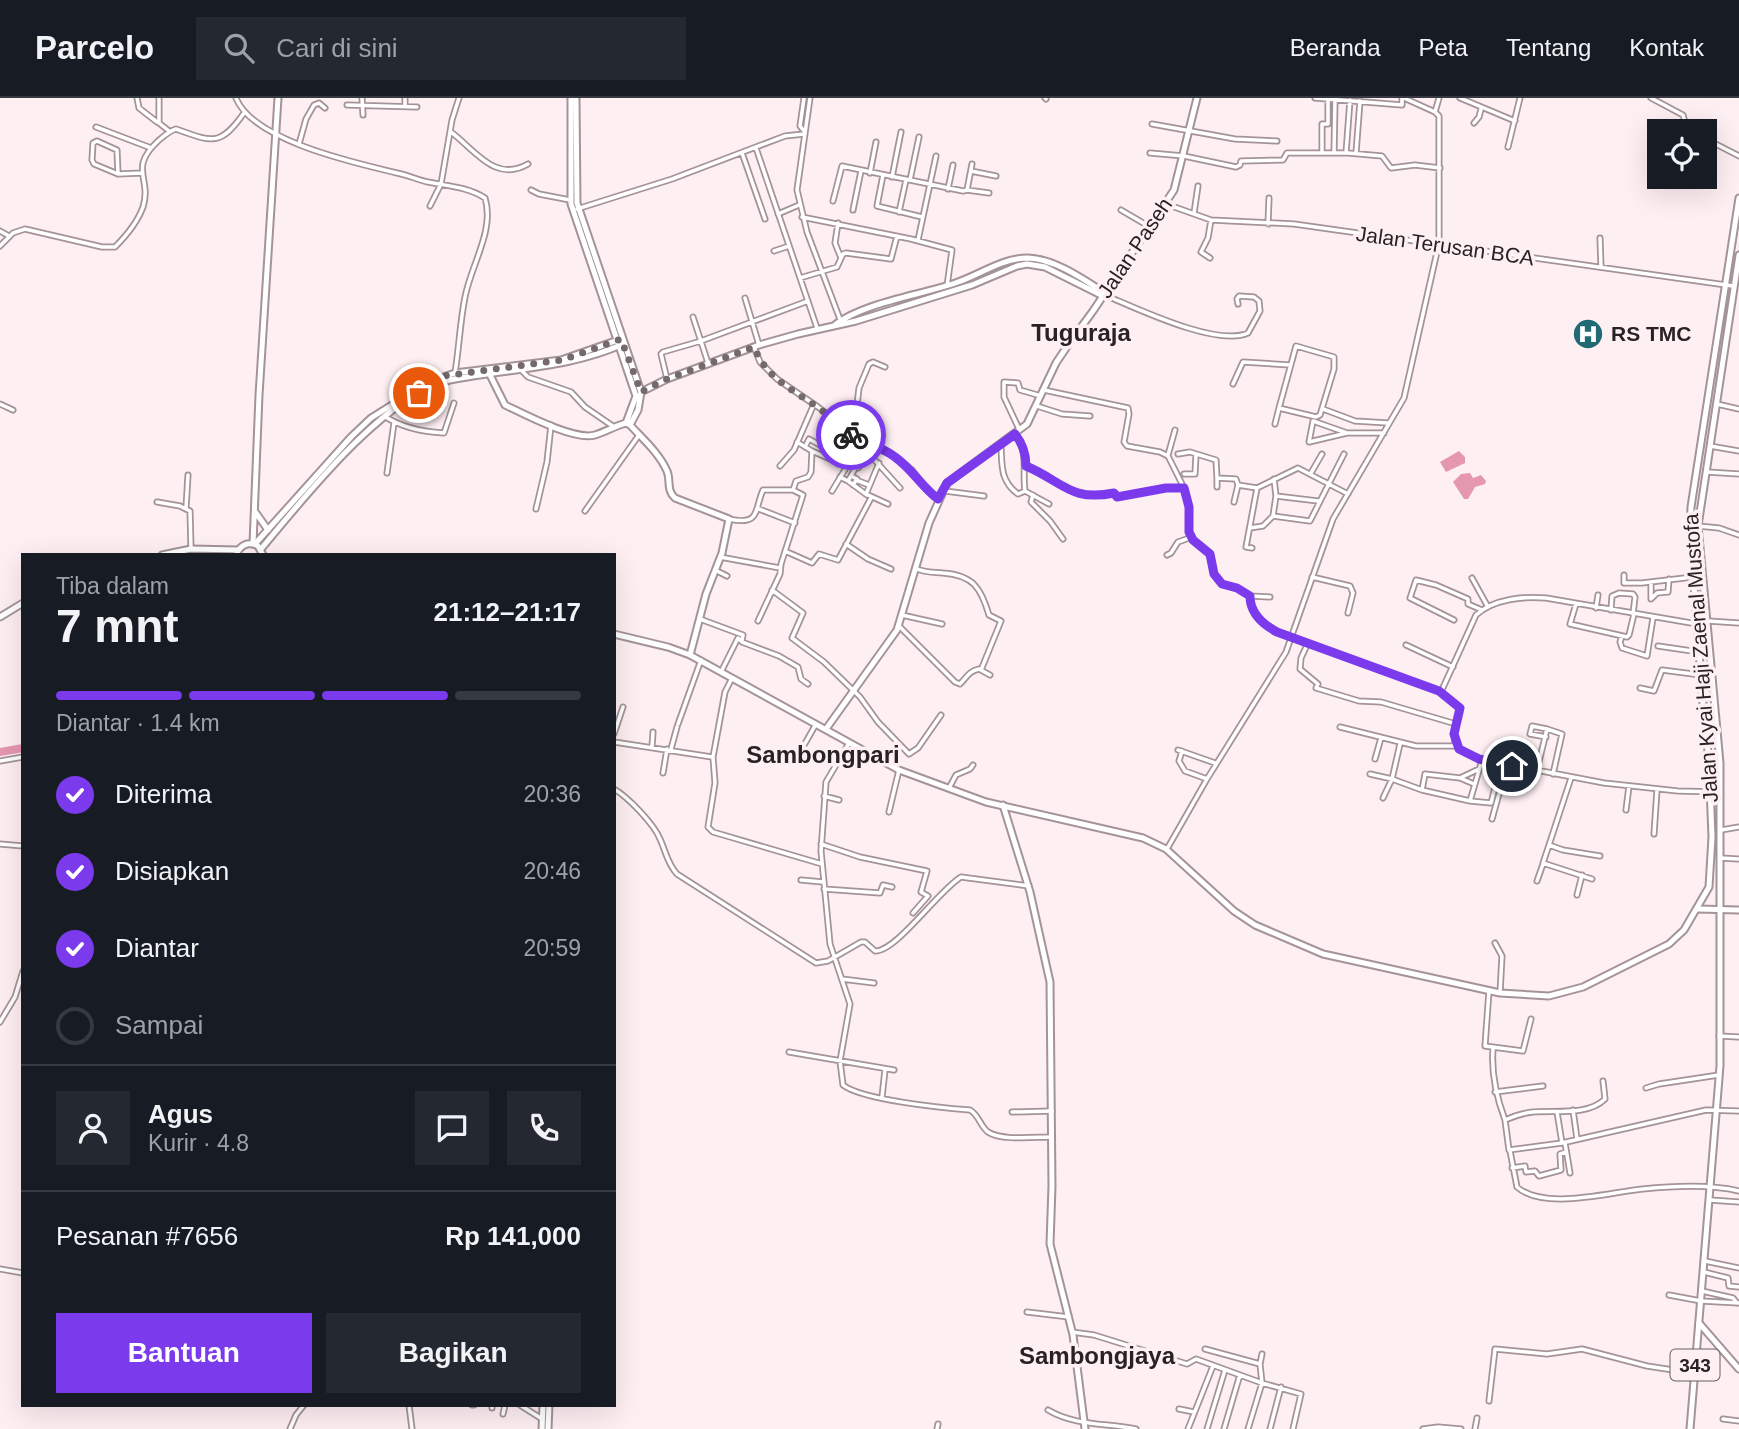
<!DOCTYPE html>
<html lang="id">
<head>
<meta charset="utf-8">
<style>
  body { margin:0; font-family:Helvetica,sans-serif; background:#242831; color:#f1f3f6; height:100vh; display:flex; flex-direction:column; font-size:26px; white-space:nowrap }
  * { box-sizing:border-box; margin:0 }
  p { font-size:23px; color:#9ea1a6 }
  .icon { flex:none; width:38px; height:38px; fill:none; stroke:currentColor; stroke-width:2; stroke-linecap:round; stroke-linejoin:round }
  .map { position:relative; flex:1; overflow:hidden }
  .drawer { position:absolute; left:21px; top:455px; width:595px; height:854px; display:flex; flex-direction:column; background:#171b24; border-radius:0px; box-shadow:0 7px 28px #0002 }
  .drawer>* { flex:none }
  .controls { position:absolute; left:1647px; top:21px; display:grid; gap:14px }
  .controls a { display:grid; place-items:center; width:70px; height:70px; border-radius:0px; background:#171b24; box-shadow:0 7px 28px #0002; font-size:35px }
  .pin { position:absolute; display:grid; place-items:center; width:60px; height:60px; color:#fff; margin:-30px; border:4px solid #fff; border-radius:50%; box-shadow:0 2px 7px #0007 }
  .courier { position:absolute; display:grid; place-items:center; width:70px; height:70px; margin:-35px; border:5px solid #7c3aed; border-radius:50%; background:#fff; color:#222; box-shadow:0 2px 9px #0007 }
  .head em { font-style:normal; font-weight:700 }
  .head div { display:flex; flex-direction:column-reverse }
  .head { display:flex; align-items:center; justify-content:space-between; height:119px; padding:0 35px }
  h1 { font-size:46px; font-weight:700; line-height:52px }
  .bar { display:grid; grid-template-columns:repeat(4,1fr); gap:10px 7px; align-content:center; height:84px; padding:0 35px }
  .bar i { height:9px; border-radius:5px; background:#363941 }
  .bar .on { background:#7c3aed }
  .bar p { grid-column:span 4 }
  .line { display:flex; align-items:center; gap:18px; padding:0 35px; border-top:2px solid #363941 }
  .line div { flex:1 }
  .round { display:grid; place-items:center; flex:none; width:74px; height:74px; border-radius:0px; background:#242831 }
  ol { padding:0 35px; list-style:none }
  li { display:flex; align-items:center; gap:21px; height:77px }
  li p { margin-inline-start:auto }
  li .icon { padding:7px; border-radius:50%; background:#7c3aed; color:#fff; stroke-width:4 }
  li:last-child { color:#9ea1a6 }
  li i { width:38px; height:38px; border:4px solid #363941; border-radius:50% }
  .button { display:flex; gap:14px; margin-top:auto; padding:14px 35px }
  .button a { flex:1; height:80px; border-radius:0px; background:#7c3aed; color:#fff; font-size:28px; font-weight:700; line-height:80px; text-align:center }
  .button a+a { background:#242831; color:#f1f3f6 }
  header { display:flex; align-items:center; gap:42px; box-sizing:border-box; height:98px; padding:0 35px; background:#171b24; border-bottom:2px solid #363941 }
  header strong { font-size:33px }
  nav { display:flex; gap:38px; margin-inline-start:auto; font-size:24px }
  .search { width:490px; height:63px; background:#242831; display:flex; align-items:center; gap:18px; box-sizing:border-box; padding:0 24px; border-radius:0px; color:#9ea1a6; font-size:26px }
  .map>svg:first-child { display:block }
  .water { fill:#e597b0 }
  .lines { fill:none; stroke-linecap:round; stroke-linejoin:round }
  .river { stroke:#e597b0; stroke-width:8 }
  .street-casing { stroke:#a49397; stroke-width:7 }
  .secondary-casing { stroke:#a49397; stroke-width:9 }
  .primary-casing { stroke:#a49397; stroke-width:9 }
  .street { stroke:#fff; stroke-width:3.5 }
  .secondary { stroke:#fff; stroke-width:5 }
  .primary { stroke:#fff; stroke-width:5 }
  .done { stroke:#746a6c; stroke-width:7; stroke-dasharray:0 12.6 }
  .route { stroke:#7c3aed; stroke-width:9 }
  .labels { text-anchor:middle; stroke-width:7; stroke-linejoin:round; paint-order:stroke }
  .shield { fill:#feeff3; stroke:#696062; stroke-width:2 }
  .shield-label { font-size:19px; font-weight:bold; fill:#292224 }
  .street-label { font-size:21px; fill:#292224; stroke:#feeff3 }
  .poi-label { font-size:21px; font-weight:bold; fill:#292224; stroke:#feeff3; text-anchor:start }
  .quarter-label { font-size:24px; font-weight:bold; fill:#292224; stroke:#feeff3 }
</style>
</head>
<body>
<header>
<strong>Parcelo</strong>
<div class="search"><svg class="icon" aria-label="search" viewBox="0 0 24 24"><circle cx="10" cy="10" r="6"/><path d="M15 15l6 6"/></svg>Cari di sini</div>
<nav><a>Beranda</a><a>Peta</a><a>Tentang</a><a>Kontak</a></nav>
</header>
<div class="map">
<svg width="1739" height="1331" viewBox="0 0 1739 1331">
  <rect width="100%" height="100%" fill="#feeff3"/>
  <!-- water -->
  <path class="water" d="M1459 353 1465 359V365L1446 374 1440 364Z
    M1470 375 1473 380 1481 377 1486 383 1485 386 1475 389 1468 401H1464L1453 384 1461 376Z"/>
  <g class="lines">
    <!-- river -->
    <path class="river" d="M0 654 23 650"/>
    <!-- street casing -->
    <g class="street-casing">
      <path id="street" d="M137 0 139 10 157 24
        M159 0V25L169 33
        M236 0C253 43 356 65 397 75 408 77 418 82 428 84 448 88 468 89 485 100 495 132 471 167 465 199 460 224 459 250 455 275
        M362 0 363 17
        M810 0 797 92 807 134 841 224
        M1045 0 1046 1
        M1315 0 1402 7V0
        M1460 0 1515 23
        M1651 0 1683 17 1686 28 1693 33
        M347 7 417 9
        M405 8V0
        M1435 14 1439 0
        M1474 25 1479 19 1481 11
        M1152 26 1235 41 1277 43
        M96 29 151 50
        M804 33 800 28 804 0
        M451 34C475 52 495 85 528 66
        M1704 40 1739 58
        M299 46 306 21 314 7 319 5 325 10
        M1508 49 1520 0
        M756 50 817 230
        M742 55 765 121
        M1150 55 1184 58 1236 69 1240 67 1241 63 1283 62 1287 55H1348L1382 58 1391 70 1415 67 1440 70
        M1322 55V26H1328V1
        M1334 55 1335 2
        M1346 55 1350 2
        M1356 55 1360 3
        M971 73 996 78
        M870 75 876 44
        M118 76 117 52 97 43 93 45 92 62 94 66 118 76 142 75
        M883 77 877 108 922 119
        M892 79 901 34
        M910 82 919 39
        M948 91 953 67
        M531 92 539 96 570 102
        M967 92 972 66
        M833 103 842 68 963 93 967 92 989 95
        M1166 106 1211 122 1294 126 1733 188
        M430 108 441 86 452 22 459 0
        M577 111 672 81 785 38 804 36
        M853 112 861 73
        M1121 112 1150 129
        M899 114 906 82
        M1194 115 1198 88
        M778 116 799 107
        M802 119 911 141 952 152 947 188
        M838 125 835 145 841 160
        M1268 126 1269 100
        M0 133 9 138
        M1600 140 1601 169
        M918 142 936 58
        M0 148 13 135 25 131 102 149H115C125 139 138 123 143 109 152 80 128 71 158 43 164 38 169 33 176 31 212 44 220 49 244 15
        M774 153 789 148
        M1210 160 1201 154 1208 140 1211 122
        M800 180 837 169 843 156 846 155 891 161 897 138
        M1103 198H1107C1138 211 1217 249 1248 235L1260 213 1259 203 1254 199 1239 198 1237 201 1238 206
        M745 200 759 247
        M693 219 708 265
        M754 249 760 264 777 281 818 309 861 343 878 348 896 359 912 372 929 394 938 401
        M521 272 528 279 571 294 585 309 614 329
        M667 281 661 256 663 254 701 243 808 203
        M1233 286 1243 264 1290 267
        M1044 292 1128 310 1129 316 1124 344 1127 348 1160 354 1168 358 1185 392 1189 409V434L1193 442 1210 456 1214 476 1222 486 1237 490 1250 498C1251 515 1262 526 1277 534L1439 593 1460 610C1455 640 1444 647 1479 661L1604 685 1678 693 1720 694
        M0 306 13 312
        M1717 306 1739 311
        M1037 308 1062 316 1090 318
        M1323 311 1355 323 1388 325
        M384 318C401 329 424 334 444 335L454 305
        M1275 326 1279 310 1316 319 1320 317 1334 271V259L1296 248 1279 310
        M841 328 857 307 859 290 869 266 873 264 885 269
        M1019 331 1004 299V284L1018 285 1020 292 1041 298
        M1347 335 1309 344 1313 323 1347 335H1384
        M1015 336C1029 355 1022 371 1025 393L1049 406
        M1001 347C1002 367 1000 383 1018 396L1025 393
        M862 348 900 390
        M1710 348 1739 353
        M805 349 809 341 849 363
        M812 353 846 368
        M1178 356 1190 354 1216 362 1217 380 1236 381 1238 387
        M1168 357 1175 332
        M848 365 858 370 861 367
        M879 365 866 396 888 406
        M780 368 794 352 814 306
        M1026 368C1062 383 1070 404 1114 395L1117 399 1166 390H1184
        M1707 374 1739 376
        M387 375 394 325
        M1311 375 1322 356
        M1184 376H1195L1196 356
        M851 378 857 381 853 387
        M840 379 848 383 856 369
        M1274 381 1276 398 1273 418 1310 423 1344 356
        M856 382 869 387
        M848 383 867 397
        M1217 389V380
        M793 392 796 383 808 379 811 374 812 353 797 344
        M832 393 852 360 865 344
        M945 393 984 398
        M1033 397 1031 404 1050 423 1063 441
        M1276 398 1318 403
        M157 404 180 408 190 413 191 451
        M1234 404 1238 387 1257 390 1298 370 1348 396
        M186 410 188 377
        M536 411 547 364 551 327
        M759 411 795 425
        M585 413 639 337
        M729 421C761 428 754 412 763 392H793L803 397 781 466 780 476 758 523
        M1698 428 1719 430 1739 437
        M1250 430 1263 428 1273 418
        M846 446 868 461 891 471
        M1252 450 1246 449 1257 390
        M785 453 812 465 819 456 838 462 871 400
        M1167 457 1171 455 1178 444 1192 439
        M720 459 780 470
        M915 470C924 475 933 474 943 475 973 477 981 490 989 517L1001 523 981 572
        M715 472 727 478
        M1624 477V485H1642L1693 479
        M1312 479 1350 488 1353 495 1348 515
        M1472 480 1488 509
        M1651 484V501L1657 495 1668 494 1669 481
        M772 492 803 515 792 540 824 564 860 599 878 624 909 656 918 650 941 617
        M1250 498 1270 499
        M1576 506 1570 526 1627 539 1629 537 1634 516
        M1596 510 1598 497
        M1611 512 1612 498 1619 495 1633 496 1635 499 1633 516
        M902 517 942 526
        M700 521 743 537 742 543
        M1454 522 1410 500 1416 482 1436 487 1468 501V506L1482 512
        M1708 523 1739 525
        M899 528 955 584 960 586C967 579 969 573 979 571L990 577
        M1622 538 1620 544 1622 550 1647 558 1653 520
        M1308 545 1301 560 1300 571 1318 586 1316 590 1359 603 1381 604 1456 626
        M1406 547 1453 569
        M1658 548 1699 554
        M721 574 738 540 742 544 779 558 798 569 801 581 808 586
        M732 580 725 594 713 659 715 685 708 729 713 734 822 766
        M1640 590 1654 593 1662 572 1701 577
        M1441 594 1476 517C1493 501 1524 498 1546 500L1697 526
        M678 626 701 562
        M1340 629 1416 648H1456
        M614 636 623 609
        M1546 639 1530 636 1532 628 1547 631
        M614 644 712 659
        M849 645 826 684 821 753 830 846 850 906 840 963 843 987C862 1002 943 1010 970 1012 979 1017 980 1028 988 1034 1001 1043 1036 1039 1052 1039
        M1400 646 1392 681 1422 692
        M652 649 653 634
        M671 651 677 629
        M1178 652 1215 665
        M1182 653 1179 663 1185 673 1207 681
        M799 656 816 626
        M1375 661 1381 640
        M0 663 23 659
        M1479 671 1460 680 1425 676 1422 692 1470 703 1482 662
        M1537 672 1547 631 1562 636 1553 676
        M663 675 667 651
        M1370 676 1392 681 1383 700
        M1460 680 1474 686
        M1571 680 1549 747 1563 752 1600 758
        M949 690 956 677 970 671 973 667
        M614 691C628 699 654 726 660 741 666 754 667 765 677 776L816 865 828 863 861 844H865L875 853C896 854 938 793 961 779L1029 788
        M824 698 839 702
        M1470 703 1491 705 1501 666
        M1626 712 1629 688
        M889 714 899 672
        M1492 721 1507 667
        M1721 732 1739 729
        M1654 736 1657 692
        M0 746 23 748
        M821 746 860 759 927 773 921 794 928 798 913 815
        M1549 747 1543 765 1592 781
        M1167 751 1207 681 1286 554 1333 421 1404 300 1439 145V18L1435 14 1404 0
        M1720 760 1739 761
        M801 782 823 784
        M1537 783 1543 766
        M824 791 880 795 883 787 892 789
        M1577 797 1582 777
        M1495 845 1502 858 1500 895
        M842 881 874 885
        M1489 893 1485 948 1523 953 1531 921
        M0 924 15 899 23 873
        M1719 938 1739 939
        M1493 951C1491 976 1496 998 1505 1022
        M789 954 894 972
        M1603 983 1605 1001C1588 1018 1555 1012 1533 1014 1523 1015 1514 1018 1505 1022L1509 1052 1562 1045 1706 1012 1739 1013
        M1646 990 1659 986 1719 977
        M1495 994 1543 988
        M882 999 885 972
        M1573 1012 1577 1041
        M1012 1014 1052 1013
        M1557 1014 1562 1045
        M1565 1045 1570 1075
        M1510 1053 1517 1089C1544 1113 1610 1094 1643 1091 1673 1088 1709 1086 1739 1093
        M1512 1070 1525 1068 1526 1074 1535 1073 1539 1078 1561 1072 1560 1056 1566 1054
        M1710 1102 1739 1104
        M1705 1163 1739 1170
        M0 1171 23 1175
        M1704 1174 1728 1180 1729 1188 1739 1189
        M1702 1193 1733 1200 1737 1205
        M1669 1197 1701 1203 1739 1205
        M1027 1214 1069 1219
        M1072 1234 1094 1237 1187 1266 1196 1261 1262 1285 1260 1266 1262 1256
        M1205 1251 1260 1266
        M1489 1303 1495 1251 1547 1256 1582 1251 1647 1268 1693 1275
        M409 1307 412 1331
        M472 1307H474
        M520 1307 542 1321
        M492 1310V1307
        M1179 1311 1194 1314
        M1048 1312C1075 1328 1106 1325 1136 1331
        M503 1316 505 1307
        M1723 1321 1739 1323
        M290 1331 296 1317 304 1307
        M937 1331 938 1326
        M1188 1331 1213 1268
        M1207 1331 1225 1272
        M1224 1331 1239 1280 1241 1278
        M1248 1331 1262 1285 1301 1296 1293 1331
        M1270 1331 1281 1289
        M1423 1331 1438 1329 1461 1331
        M1475 1331 1477 1320"/>
    </g>
    <!-- secondary casing -->
    <g class="secondary-casing">
      <path id="secondary" d="M571 0V106L636 298 626 325
        M576 0 577 105 641 294 638 312 630 327
        M836 226C866 204 922 197 958 184 981 176 1002 160 1028 160 1055 161 1083 181 1105 195
        M490 277 505 307C524 316 575 343 595 337 605 334 615 328 626 325L630 327C643 341 659 355 667 373 671 383 666 392 675 400L729 421 722 455 706 496 690 557
        M641 294 667 281 759 247 798 236 856 223 972 187 1017 168 1027 166 1045 169 1103 198
        M255 446 351 339 371 320 427 285 455 275 561 262 621 241
        M261 451C303 401 386 295 450 282 508 270 568 271 623 246
        M826 631 897 532 929 425 947 385 1027 326 1056 265 1068 247 1093 213 1174 92 1197 0
        M1003 707 1030 794 1050 884 1052 1088 1050 1146 1073 1237 1085 1331
        M1697 811 1739 812
        M1699 1225 1739 1271"/>
    </g>
    <!-- primary casing -->
    <g class="primary-casing">
      <path id="primary" d="M256 415 268 432
        M253 446 259 297 278 0
        M162 457 191 451 238 452
        M236 457C240 447 248 443 258 448L263 457
        M0 519 23 505
        M614 536 668 549 690 557 899 672 986 704 1143 740 1166 751 1234 813 1255 827 1323 856 1500 895 1549 898 1583 889 1669 846 1684 832 1709 789 1712 739 1709 663 1703 606 1690 435 1691 409 1739 100
        M542 1331 543 1307
        M548 1331 549 1307
        M1690 1331 1720 968V665L1698 428 1739 157"/>
    </g>
    <!-- street -->
    <use href="#street" class="street"/>
    <!-- secondary -->
    <use href="#secondary" class="secondary"/>
    <!-- primary -->
    <use href="#primary" class="primary"/>
  </g>
  <g class="lines">
    <!-- done -->
    <path class="done" d="M419 295 408 302 406 298 427 285 443 278 562 262 621 241 641 294 667 281 754 249C767 281 791 290 817 309 829 317 840 328 851 337"/>
    <!-- route -->
    <path class="route" d="M851 337C865 346 881 348 895 359 912 371 922 389 938 401L947 385 1015 336C1023 346 1026 356 1026 368 1062 383 1070 404 1114 395L1117 399 1166 390H1184L1189 409V434L1193 442 1210 456 1214 476 1222 486 1237 490 1250 498C1250 515 1262 526 1277 534L1439 593 1460 610 1454 636 1459 651 1479 661 1512 668"/>
  </g>
  <!-- icons -->
  <defs>
    <g id="hospital-disc" transform="scale(1.575)"><circle r="9.5" fill="#216a75" stroke="#feeff3"/><path d="M-5-5h3v3.5h4V-5h3V5h-3V1.5h-4V5h-3Z" fill="#fff"/></g>
  </defs>
  <g fill-rule="evenodd">
    <use href="#hospital-disc" x="1588" y="236"/>
  </g>
  <g class="labels">
    <!-- shield labels -->
    <rect class="shield" x="1670.5" y="1251.5" width="49" height="31" rx="5"/>
    <g class="shield-label">
      <text x="1695" y="1274">343</text>
    </g>
    <!-- street labels -->
    <g class="street-label">
      <text transform="translate(1445 148) rotate(8)" y="7">Jalan Terusan BCA</text>
      <text transform="translate(1135 150) rotate(-56)" y="7">Jalan Paseh</text>
      <text transform="translate(1701 560) rotate(-94)" y="7">Jalan Kyai Haji Zaenal Mustofa</text>
    </g>
    <!-- poi labels -->
    <g class="poi-label">
      <text x="1611" y="243">RS TMC</text>
    </g>
    <!-- quarter labels -->
    <g class="quarter-label">
      <text x="1081" y="243">Tuguraja</text>
      <text x="823" y="665">Sambongpari</text>
      <text x="1097" y="1266">Sambongjaya</text>
    </g>
  </g>
</svg>
<div class="controls">
<a><svg class="icon" aria-label="locate" viewBox="0 0 24 24"><circle cx="12" cy="12" r="6"/><path d="M12 2v4M12 18v4M2 12h4M18 12h4"/></svg></a>
</div>
<div class="pin" style="left:419px;top:295px;background:#ea580c"><svg class="icon" aria-label="bag" viewBox="0 0 24 24"><path d="M5 8h14l-1 12H6zM9 8a3 3 0 0 1 6 0"/></svg></div>
<div class="pin" style="left:1512px;top:668px;background:#1f2937"><svg class="icon" aria-label="home" viewBox="0 0 24 24"><path d="M3 11l9-7 9 7M6 9v11h12V9"/></svg></div>
<div class="courier" style="left:851px;top:337px"><svg class="icon" aria-label="bike" viewBox="0 0 24 24"><circle cx="6" cy="16" r="4"/><circle cx="18" cy="16" r="4"/><path d="M6 16l4-8h5l3 8M10 8l3 8H6M13 5h3"/></svg></div>
<section class="drawer">
<div class="head"><div><h1>7 mnt</h1><p>Tiba dalam</p></div><em>21:12–21:17</em></div>
<div class="bar"><i class="on"></i><i class="on"></i><i class="on"></i><i></i><p>Diantar · 1.4 km</p></div>
<ol>
<li><svg class="icon" aria-label="check" viewBox="0 0 24 24"><path d="M5 12l5 5 9-10"/></svg>Diterima<p>20:36</p></li>
<li><svg class="icon" aria-label="check" viewBox="0 0 24 24"><path d="M5 12l5 5 9-10"/></svg>Disiapkan<p>20:46</p></li>
<li><svg class="icon" aria-label="check" viewBox="0 0 24 24"><path d="M5 12l5 5 9-10"/></svg>Diantar<p>20:59</p></li>
<li><i></i>Sampai</li>
</ol>
<div class="line" style="height:126px"><a class="round"><svg class="icon" aria-label="person" viewBox="0 0 24 24"><circle cx="12" cy="8" r="4"/><path d="M4 21q1-7 8-7t8 7"/></svg></a><div><b>Agus</b><p>Kurir · 4.8</p></div><a class="round"><svg class="icon" aria-label="chat" viewBox="0 0 24 24"><path d="M4 5h16v11H9l-5 4z"/></svg></a><a class="round"><svg class="icon" aria-label="phone" viewBox="0 0 24 24"><path d="M5 4h4l2 5-3 2q2 4 5 5l2-3 5 2v4C11 20 4 13 5 4z"/></svg></a></div>
<div class="line" style="height:91px"><div>Pesanan #7656</div><b>Rp 141,000</b></div>
<div class="button"><a>Bantuan</a><a>Bagikan</a></div>
</section>
</div>
</body>
</html>
